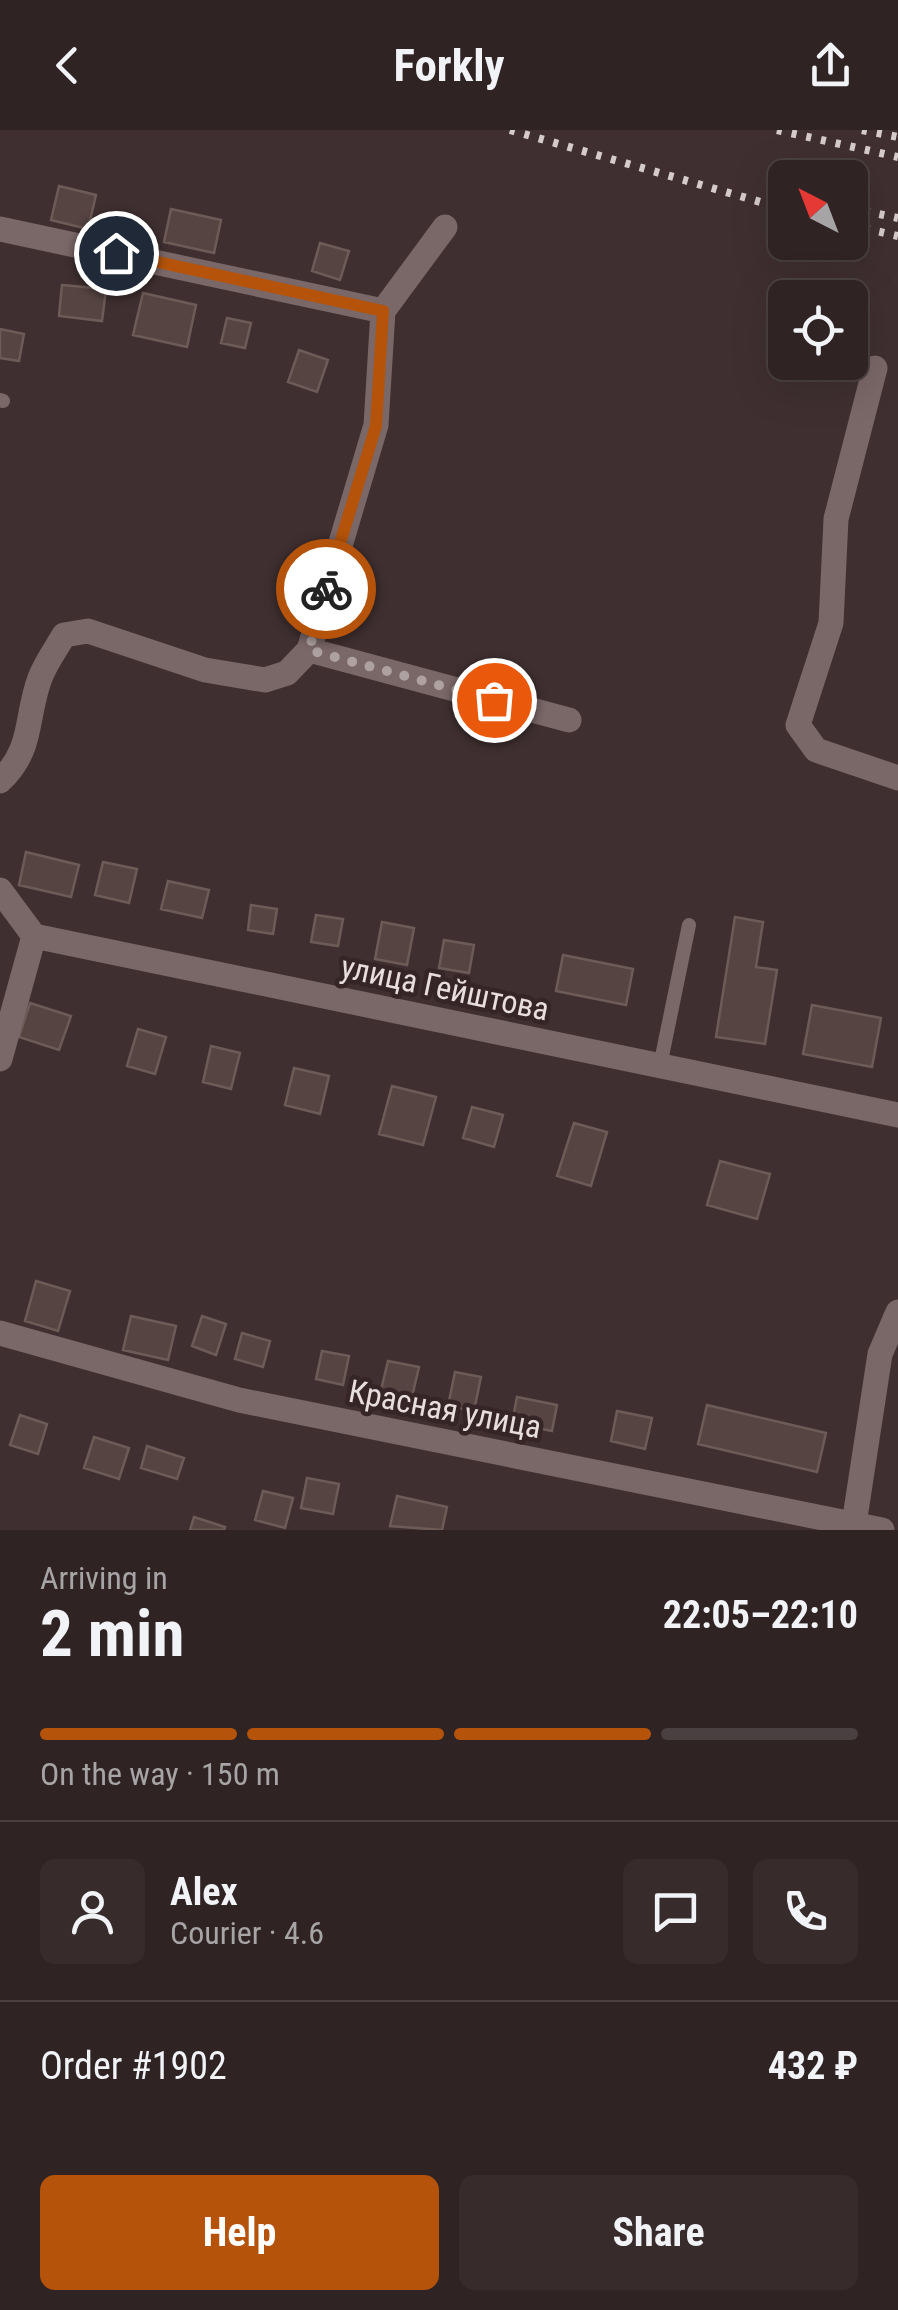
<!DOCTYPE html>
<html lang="en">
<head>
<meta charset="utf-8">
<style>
  body { margin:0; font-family:"Roboto Condensed",sans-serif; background:#372b2c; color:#f1f3f6; height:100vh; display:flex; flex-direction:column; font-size:38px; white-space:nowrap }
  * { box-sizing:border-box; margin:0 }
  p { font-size:32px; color:#a7a4a6 }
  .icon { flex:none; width:55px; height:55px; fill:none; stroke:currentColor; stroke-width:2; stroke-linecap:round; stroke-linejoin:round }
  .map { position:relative; height:1400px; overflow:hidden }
  .drawer { display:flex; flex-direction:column; background:#2f2324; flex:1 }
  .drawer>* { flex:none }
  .needle { width:65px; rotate:318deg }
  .fabs { position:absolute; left:768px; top:30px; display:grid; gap:20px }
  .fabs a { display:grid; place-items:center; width:100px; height:100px; border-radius:15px; background:#2f2324; box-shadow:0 10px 40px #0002,0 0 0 2px #4a4041; font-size:50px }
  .pin { position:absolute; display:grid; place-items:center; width:85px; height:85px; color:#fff; margin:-42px; border:5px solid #fff; border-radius:50%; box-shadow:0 2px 10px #0007 }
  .courier { position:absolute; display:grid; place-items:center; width:100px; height:100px; margin:-50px; border:8px solid #b45309; border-radius:50%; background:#fff; color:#222; box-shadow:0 2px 12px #0007 }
  .summary em { font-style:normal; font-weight:700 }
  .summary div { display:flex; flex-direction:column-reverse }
  .summary { display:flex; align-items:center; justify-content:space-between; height:170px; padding:0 40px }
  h1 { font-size:65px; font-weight:700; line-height:75px }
  .bar { display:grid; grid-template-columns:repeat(4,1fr); gap:15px 10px; align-content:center; height:120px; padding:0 40px }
  .bar i { height:12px; border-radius:8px; background:#4a4041 }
  .bar .selected { background:#b45309 }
  .bar p { grid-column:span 4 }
  .line { display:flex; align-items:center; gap:25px; padding:0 40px; border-top:2px solid #4a4041 }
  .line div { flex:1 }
  .round { display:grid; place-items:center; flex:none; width:105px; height:105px; border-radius:15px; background:#372b2c }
  .cta { display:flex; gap:20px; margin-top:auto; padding:20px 40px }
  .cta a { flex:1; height:115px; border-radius:15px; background:#b45309; color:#fff; font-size:40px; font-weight:700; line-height:115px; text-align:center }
  .cta a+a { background:#372b2c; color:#f1f3f6 }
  header { display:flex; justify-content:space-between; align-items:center; height:130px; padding:0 40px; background:#2f2324; font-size:45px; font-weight:700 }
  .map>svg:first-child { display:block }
  .building { fill:#554441; stroke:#6d5b57; stroke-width:2.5 }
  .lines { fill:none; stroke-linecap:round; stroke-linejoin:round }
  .lane { stroke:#7a6768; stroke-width:14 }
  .street { stroke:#7a6768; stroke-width:25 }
  .rail { stroke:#d6cbcb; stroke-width:8; stroke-dasharray:5 10; stroke-linecap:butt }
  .done { stroke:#aea1a1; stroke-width:10; stroke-dasharray:0 18 }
  .route { stroke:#b45309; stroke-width:12 }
  .labels { text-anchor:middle; stroke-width:9; stroke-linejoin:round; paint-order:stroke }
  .street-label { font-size:32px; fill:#e9dede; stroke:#352526 }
</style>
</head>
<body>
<header><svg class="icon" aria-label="back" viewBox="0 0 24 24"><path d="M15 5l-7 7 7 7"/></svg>Forkly<svg class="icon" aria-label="share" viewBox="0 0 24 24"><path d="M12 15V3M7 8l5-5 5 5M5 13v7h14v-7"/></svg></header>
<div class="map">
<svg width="898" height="1400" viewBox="0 0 898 1400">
  <rect width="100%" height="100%" fill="#3f2f30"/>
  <!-- building -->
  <path class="building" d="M59 56 96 65 88 99 51 90Z
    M171 79 221 90 214 123 164 112Z
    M320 113 349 121 340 150 312 141Z
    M62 155 106 159 102 191 59 186Z
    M143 163 196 175 187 217 133 205Z
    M227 188 251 193 245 218 221 213Z
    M0 199 24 204 19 231 0 228Z
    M299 220 328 230 317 262 288 252Z
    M26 722 79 735 71 767 19 755Z
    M103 732 137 739 129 773 95 765Z
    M168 751 209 760 202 788 161 779Z
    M251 775 277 779 273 804 248 800Z
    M316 785 343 789 338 816 311 812Z
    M735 787 763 792 756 837 777 840 765 914 716 907Z
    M382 792 414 798 407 835 375 829Z
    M444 810 474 815 469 843 439 838Z
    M563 825 633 839 626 875 556 861Z
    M30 873 71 886 59 920 19 907Z
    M812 875 881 888 872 937 803 924Z
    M138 899 166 907 155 944 127 936Z
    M211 916 240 923 231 959 203 952Z
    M294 938 329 946 320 984 285 975Z
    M392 956 436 967 423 1015 379 1004Z
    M472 977 503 985 494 1017 463 1008Z
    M574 993 607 1002 591 1056 557 1046Z
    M720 1031 770 1044 757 1089 707 1075Z
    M36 1151 70 1161 58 1201 25 1191Z
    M131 1186 176 1196 168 1230 123 1220Z
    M202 1186 226 1194 216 1225 192 1216Z
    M242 1203 270 1211 263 1237 235 1229Z
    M322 1221 349 1226 343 1255 316 1249Z
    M388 1231 419 1237 411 1271 380 1264Z
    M455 1242 481 1247 474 1281 448 1276Z
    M517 1267 557 1275 552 1301 512 1293Z
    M707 1275 826 1303 817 1342 698 1314Z
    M617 1281 652 1288 645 1319 611 1311Z
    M20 1285 47 1294 38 1324 10 1315Z
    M94 1307 129 1318 119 1349 84 1338Z
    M147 1316 184 1328 177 1349 141 1338Z
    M307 1348 339 1354 333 1384 301 1378Z
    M263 1361 293 1368 285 1398 255 1390Z
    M397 1366 447 1377 442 1400 390 1396Z
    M194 1387 225 1397 224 1400H190Z"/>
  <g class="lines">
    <!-- lane -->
    <path class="lane" d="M0 270 3 271
      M660 936 689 795"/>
    <!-- street -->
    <path class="street" d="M0 99 383 181
      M875 238 836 389 831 493 798 595 816 620 898 648
      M309 520 376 295 383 181 445 97
      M0 651C34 619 25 588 40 548 46 532 56 519 64 505L88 501 205 540 265 550 287 543 309 520 569 590
      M0 760 34 806 898 985
      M0 929 34 806
      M0 1203 239 1270 882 1400
      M854 1394 880 1224 898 1182"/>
    <!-- rail -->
    <path class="rail" d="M510 0 785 79
      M777 0 898 27
      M862 0 898 7
      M850 78 898 88
      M850 95 898 106"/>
  </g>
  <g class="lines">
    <!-- done -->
    <path class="done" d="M326 459 309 520 494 570"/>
    <!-- route -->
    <path class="route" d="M116 123 383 181 376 296 326 459"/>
  </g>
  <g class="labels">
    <!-- street labels -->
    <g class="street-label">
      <text transform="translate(445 858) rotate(12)" y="11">улица Гейштова</text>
      <text transform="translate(445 1279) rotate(11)" y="11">Красная улица</text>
    </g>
  </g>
</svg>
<div class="fabs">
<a><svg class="needle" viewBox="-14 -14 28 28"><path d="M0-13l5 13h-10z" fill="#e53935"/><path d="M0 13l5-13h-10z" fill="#a7a4a6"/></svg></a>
<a><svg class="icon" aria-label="locate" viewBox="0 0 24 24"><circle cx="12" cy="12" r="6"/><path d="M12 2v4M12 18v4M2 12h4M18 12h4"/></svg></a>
</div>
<div class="pin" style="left:494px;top:570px;background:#ea580c"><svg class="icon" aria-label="bag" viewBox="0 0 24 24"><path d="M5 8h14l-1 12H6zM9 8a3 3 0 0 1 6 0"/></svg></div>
<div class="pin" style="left:116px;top:123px;background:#1f2937"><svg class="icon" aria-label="home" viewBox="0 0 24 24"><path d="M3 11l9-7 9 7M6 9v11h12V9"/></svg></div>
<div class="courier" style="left:326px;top:459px"><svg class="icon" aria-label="bike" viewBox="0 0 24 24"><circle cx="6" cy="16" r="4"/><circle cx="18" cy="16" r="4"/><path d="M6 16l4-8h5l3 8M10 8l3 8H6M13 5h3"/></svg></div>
</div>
<section class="drawer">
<div class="summary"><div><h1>2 min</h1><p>Arriving in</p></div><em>22:05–22:10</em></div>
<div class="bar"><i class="selected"></i><i class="selected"></i><i class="selected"></i><i></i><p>On the way · 150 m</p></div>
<div class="line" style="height:180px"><a class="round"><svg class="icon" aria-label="person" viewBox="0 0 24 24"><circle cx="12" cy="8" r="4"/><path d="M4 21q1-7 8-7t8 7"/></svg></a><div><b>Alex</b><p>Courier · 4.6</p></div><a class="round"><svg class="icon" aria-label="chat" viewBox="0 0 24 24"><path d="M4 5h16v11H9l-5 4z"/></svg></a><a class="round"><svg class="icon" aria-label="phone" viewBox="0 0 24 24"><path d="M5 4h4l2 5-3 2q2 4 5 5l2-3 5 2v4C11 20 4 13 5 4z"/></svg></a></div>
<div class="line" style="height:130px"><div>Order #1902</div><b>432 ₽</b></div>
<div class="cta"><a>Help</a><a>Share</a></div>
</section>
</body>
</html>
